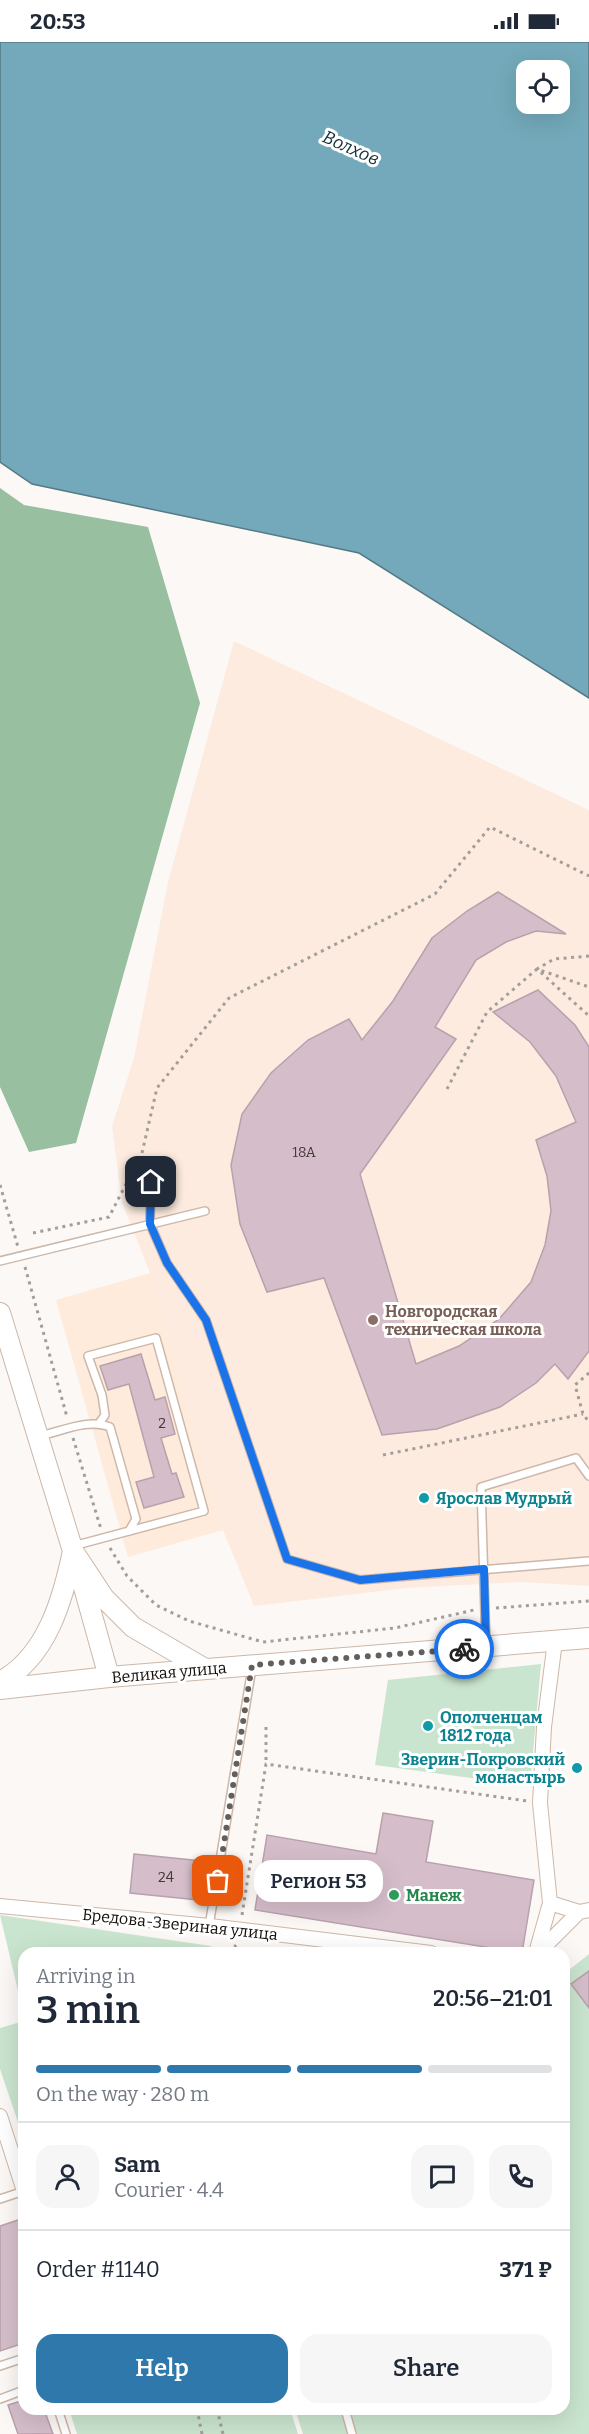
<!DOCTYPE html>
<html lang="en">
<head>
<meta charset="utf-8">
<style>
  body { margin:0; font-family:Bitter,serif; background:#f6f6f7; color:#1f2937; height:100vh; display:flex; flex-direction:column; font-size:22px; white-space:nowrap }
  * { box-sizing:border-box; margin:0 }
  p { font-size:20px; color:#747a83 }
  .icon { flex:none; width:33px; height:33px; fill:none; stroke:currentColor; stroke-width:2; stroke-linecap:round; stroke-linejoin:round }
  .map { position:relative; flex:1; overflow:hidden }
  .panel { position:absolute; left:18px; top:1905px; width:552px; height:468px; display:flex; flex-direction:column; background:#fff; border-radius:18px; box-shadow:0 6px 24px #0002 }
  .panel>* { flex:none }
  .tools { position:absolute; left:516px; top:18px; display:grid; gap:12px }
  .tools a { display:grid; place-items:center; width:54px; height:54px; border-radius:12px; background:#fff; box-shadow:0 6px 24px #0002; font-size:30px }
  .pin { position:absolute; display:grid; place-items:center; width:51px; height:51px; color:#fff; margin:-26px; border-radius:12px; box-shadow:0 3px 9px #0006 }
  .courier { position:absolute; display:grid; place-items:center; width:60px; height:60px; margin:-30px; border:4px solid #1a73e8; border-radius:50%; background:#fff; color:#222; box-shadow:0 2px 8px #0007 }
  .bubble { position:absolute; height:42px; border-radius:18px; background:#fff; box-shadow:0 6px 24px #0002; font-size:20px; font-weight:600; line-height:42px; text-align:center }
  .headline em { font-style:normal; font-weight:600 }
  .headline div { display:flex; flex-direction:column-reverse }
  .headline { display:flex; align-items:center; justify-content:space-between; height:102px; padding:0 18px }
  h1 { font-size:39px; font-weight:600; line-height:45px }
  .bar { display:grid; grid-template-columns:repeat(4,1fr); gap:9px 6px; align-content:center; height:72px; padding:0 18px }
  .bar i { height:8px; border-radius:4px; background:#e0e1e3 }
  .bar .selected { background:#2e78ab }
  .bar p { grid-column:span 4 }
  .line { display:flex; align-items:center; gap:15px; padding:0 18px; border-top:2px solid #e0e1e3 }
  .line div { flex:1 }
  .round { display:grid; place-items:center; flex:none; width:63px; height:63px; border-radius:18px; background:#f6f6f7 }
  .button { display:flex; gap:12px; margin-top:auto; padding:12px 18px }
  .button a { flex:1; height:69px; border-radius:18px; background:#2e78ab; color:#fff; font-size:24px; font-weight:600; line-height:69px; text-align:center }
  .button a+a { background:#f6f6f7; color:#1f2937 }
  .status { display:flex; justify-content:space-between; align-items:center; height:42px; padding:0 30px; background:#fff; direction:ltr }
  .status svg { height:16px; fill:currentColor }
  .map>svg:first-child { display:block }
  .commercial { fill:#ffebdc }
  .built { fill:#fdebdf }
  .green { fill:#cae5cf }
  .forest { fill:#97bfa0 }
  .water { fill:#73a9ba; stroke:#567a85; stroke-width:1.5; fill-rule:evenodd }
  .building { fill:#d5beca; stroke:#b8a1ad; stroke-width:1.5 }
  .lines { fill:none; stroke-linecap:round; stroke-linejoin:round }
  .service-casing { stroke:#ccb7a8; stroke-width:10 }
  .minor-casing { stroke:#ccb7a8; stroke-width:16 }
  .secondary-casing { stroke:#ccb7a8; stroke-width:22 }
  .path { stroke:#a39e9a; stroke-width:3; stroke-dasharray:3 4.5; stroke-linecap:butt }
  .service { stroke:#fff; stroke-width:7 }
  .minor { stroke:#fff; stroke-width:14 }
  .secondary { stroke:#fff; stroke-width:20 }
  .done { stroke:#655f5b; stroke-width:6; stroke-dasharray:0 10.8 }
  .route { stroke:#1a73e8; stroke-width:8 }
  .education-dot { fill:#8d6e63; stroke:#fff; stroke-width:2 }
  .culture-dot { fill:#0f9aa8; stroke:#fff; stroke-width:2 }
  .leisure-dot { fill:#2e9e5b; stroke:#fff; stroke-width:2 }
  .labels { text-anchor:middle; stroke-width:6; stroke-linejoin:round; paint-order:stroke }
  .number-label { font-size:14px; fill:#443938 }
  .education-label { font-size:16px; font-weight:bold; fill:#785e54; stroke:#fff; text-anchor:start }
  .culture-label { font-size:16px; font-weight:bold; fill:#0d838f; stroke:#fff; text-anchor:start }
  .street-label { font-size:16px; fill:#140d08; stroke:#fff }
  .leisure-label { font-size:16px; font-weight:bold; fill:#27864d; stroke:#fff; text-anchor:start }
  .water-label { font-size:18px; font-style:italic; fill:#122e37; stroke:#fff }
</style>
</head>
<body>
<div class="status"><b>20:53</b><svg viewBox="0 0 49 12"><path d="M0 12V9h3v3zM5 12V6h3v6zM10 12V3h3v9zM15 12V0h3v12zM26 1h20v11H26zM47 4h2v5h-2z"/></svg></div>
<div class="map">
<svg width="589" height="2392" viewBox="0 0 589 2392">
  <rect width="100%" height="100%" fill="#fcf8f5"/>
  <!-- commercial -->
  <path class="commercial" d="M150 1231 223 1488 128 1515 56 1258Z"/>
  <!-- built -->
  <path class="built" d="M234 599 589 768V1544L522 1540 406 1546 254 1564 223 1488 150 1231 122 1160 112 1084 134 1016 168 840Z"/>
  <!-- green -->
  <path class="green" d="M541 1622 530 1744 375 1723 388 1638Z
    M0 1873 211 1904V1911H24V1974Z
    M589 1912V2392H303L295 2367H564V1932Z
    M24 1979V2098L0 2027V1986Z
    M69 2367H290L298 2392H77Z"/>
  <!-- forest -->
  <path class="forest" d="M0 446 24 463 148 485 200 661 76 1101 29 1110 0 1045Z"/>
  <!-- water -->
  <path class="water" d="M0 0H589V656L359 511 32 442 0 420ZM526 28H560V62H526Z"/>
  <!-- building -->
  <path class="building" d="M498 850 566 892 536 889 506 900 476 918 435 985 456 997 360 1132 416 1322 459 1304 499 1277 531 1240 545 1203 551 1169 547 1134 536 1098 576 1080 556 1034 530 1000 493 970 538 948 575 983 589 1005V1309L568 1337 555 1322 536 1341 500 1365 437 1387 382 1393 324 1236 267 1250 240 1182 231 1123 242 1072 271 1031 308 998 349 977 362 998 393 959 432 896 467 869Z
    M141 1312 155 1358 165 1355 175 1392 161 1396 172 1432 176 1431 184 1455 144 1466 136 1440 154 1435 129 1342 108 1348 100 1324Z
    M383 1771 433 1779 426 1820 534 1838 522 1911 255 1868 267 1793 376 1812Z
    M134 1812 202 1819 198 1858 130 1851Z
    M589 1929V1966L571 1942Z
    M21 2177 24 2187V2301L0 2309V2184Z
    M24 2358V2367H44L53 2392H18L8 2363Z"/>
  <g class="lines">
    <!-- service casing -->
    <g class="service-casing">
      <path id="service" d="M151 1119 150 1182 167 1221 206 1278 287 1517 360 1538 589 1519
        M0 1219 205 1169
        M40 1394C62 1389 89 1376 110 1385L136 1477 129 1489
        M73 1504 204 1469 156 1296 88 1314 102 1353 105 1373 100 1380
        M486 1604 481 1445 576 1416 589 1434
        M209 1884 252 1626
        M0 2157 24 2149
        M0 2324 24 2316
        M0 2357 24 2348
        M58 2367 66 2392
        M345 2367 352 2392"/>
    </g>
    <!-- minor casing -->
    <g class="minor-casing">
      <path id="minor" d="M550 1861 579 1870 589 1868
        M0 1864 210 1884 431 1911
        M536 1911 550 1861 540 1761 544 1685 555 1599
        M538 1911 579 1870
        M0 2074 24 2149"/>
    </g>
    <!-- secondary casing -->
    <g class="secondary-casing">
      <path id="secondary" d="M0 1271 73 1509 104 1556 133 1585 205 1627
        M80 1531 109 1635
        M0 1640C47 1615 63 1557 73 1509
        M0 1647 109 1635 589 1596"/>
    </g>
    <!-- path -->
    <path class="path" d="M589 914 554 917 537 927 589 974
      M447 1047 487 970 537 927 589 945
      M142 1111 157 1046 229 956 435 852 490 785 589 834
      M0 1143 18 1205
      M33 1191 109 1175 139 1117
      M25 1225 67 1375
      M589 1331 575 1343 583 1372 589 1380
      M73 1396 101 1487
      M383 1413 583 1372
      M110 1506 127 1534 156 1563 189 1579 263 1600 395 1586 474 1568
      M496 1566 589 1559
      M266 1685V1722
      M242 1873 266 1722 527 1759
      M230 1911 236 1903
      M197 2367 202 2392
      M217 2367 223 2392"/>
    <!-- service -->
    <use href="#service" class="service"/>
    <!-- minor -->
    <use href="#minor" class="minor"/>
    <!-- secondary -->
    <use href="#secondary" class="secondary"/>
  </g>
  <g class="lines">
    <!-- done -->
    <path class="done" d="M218 1839 252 1623 464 1607"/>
    <!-- route -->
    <path class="route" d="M151 1140 150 1182 167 1221 206 1278 287 1517 360 1538 484 1527 486 1605 464 1607"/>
  </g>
  <!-- markers -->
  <circle class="education-dot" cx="373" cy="1278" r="6"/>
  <g class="culture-dot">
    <circle cx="424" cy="1456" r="6"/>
    <circle cx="428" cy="1684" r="6"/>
    <circle cx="577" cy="1726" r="6"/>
  </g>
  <circle class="leisure-dot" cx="394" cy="1853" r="6"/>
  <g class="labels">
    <!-- number labels -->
    <g class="number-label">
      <text x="304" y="1115">18А</text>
      <text x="162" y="1386">2</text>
      <text x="166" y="1840">24</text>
    </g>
    <!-- education labels -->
    <g class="education-label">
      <text x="385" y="1275">Новгородская<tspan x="385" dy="18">техническая школа</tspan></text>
    </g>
    <!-- culture labels -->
    <g class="culture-label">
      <text x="436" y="1462">Ярослав Мудрый</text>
      <text x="440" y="1681">Ополченцам<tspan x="440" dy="18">1812 года</tspan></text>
      <text x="565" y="1723" text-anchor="end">Зверин-Покровский<tspan x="565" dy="18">монастырь</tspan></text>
    </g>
    <!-- street labels -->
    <g class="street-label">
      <text transform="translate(169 1630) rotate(-5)" y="6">Великая улица</text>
      <text transform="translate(180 1882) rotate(6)" y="6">Бредова-Звериная улица</text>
    </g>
    <!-- leisure labels -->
    <g class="leisure-label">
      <text x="406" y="1859">Манеж</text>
    </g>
    <!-- water labels -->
    <g class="water-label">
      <text transform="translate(351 106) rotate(24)" y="6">Волхов</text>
    </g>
  </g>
</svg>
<div class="tools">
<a><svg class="icon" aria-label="locate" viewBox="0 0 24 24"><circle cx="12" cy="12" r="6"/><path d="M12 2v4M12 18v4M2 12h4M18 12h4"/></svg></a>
</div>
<div class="pin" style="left:218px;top:1839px;background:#ea580c"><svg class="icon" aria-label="bag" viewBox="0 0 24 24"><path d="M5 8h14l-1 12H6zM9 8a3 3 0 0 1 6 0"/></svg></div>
<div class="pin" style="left:151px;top:1140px;background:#1f2937"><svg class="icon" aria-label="home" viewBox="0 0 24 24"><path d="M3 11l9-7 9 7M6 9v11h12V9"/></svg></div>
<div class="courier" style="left:464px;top:1607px"><svg class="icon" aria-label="bike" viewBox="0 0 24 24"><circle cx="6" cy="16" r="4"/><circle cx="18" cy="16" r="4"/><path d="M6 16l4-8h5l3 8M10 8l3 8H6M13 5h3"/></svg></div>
<div class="bubble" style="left:254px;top:1818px;width:129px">Регион 53</div>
<section class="panel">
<div class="headline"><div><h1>3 min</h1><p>Arriving in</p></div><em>20:56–21:01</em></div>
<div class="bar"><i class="selected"></i><i class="selected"></i><i class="selected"></i><i></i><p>On the way · 280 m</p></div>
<div class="line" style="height:108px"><a class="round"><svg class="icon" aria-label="person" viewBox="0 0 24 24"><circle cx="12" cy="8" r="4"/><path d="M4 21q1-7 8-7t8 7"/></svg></a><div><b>Sam</b><p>Courier · 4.4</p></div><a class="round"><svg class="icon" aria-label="chat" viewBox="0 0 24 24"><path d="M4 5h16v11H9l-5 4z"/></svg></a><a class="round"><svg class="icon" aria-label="phone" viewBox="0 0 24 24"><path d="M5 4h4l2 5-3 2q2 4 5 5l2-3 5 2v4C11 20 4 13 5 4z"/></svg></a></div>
<div class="line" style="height:78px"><div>Order #1140</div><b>371 ₽</b></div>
<div class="button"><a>Help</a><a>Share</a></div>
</section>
</div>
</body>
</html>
